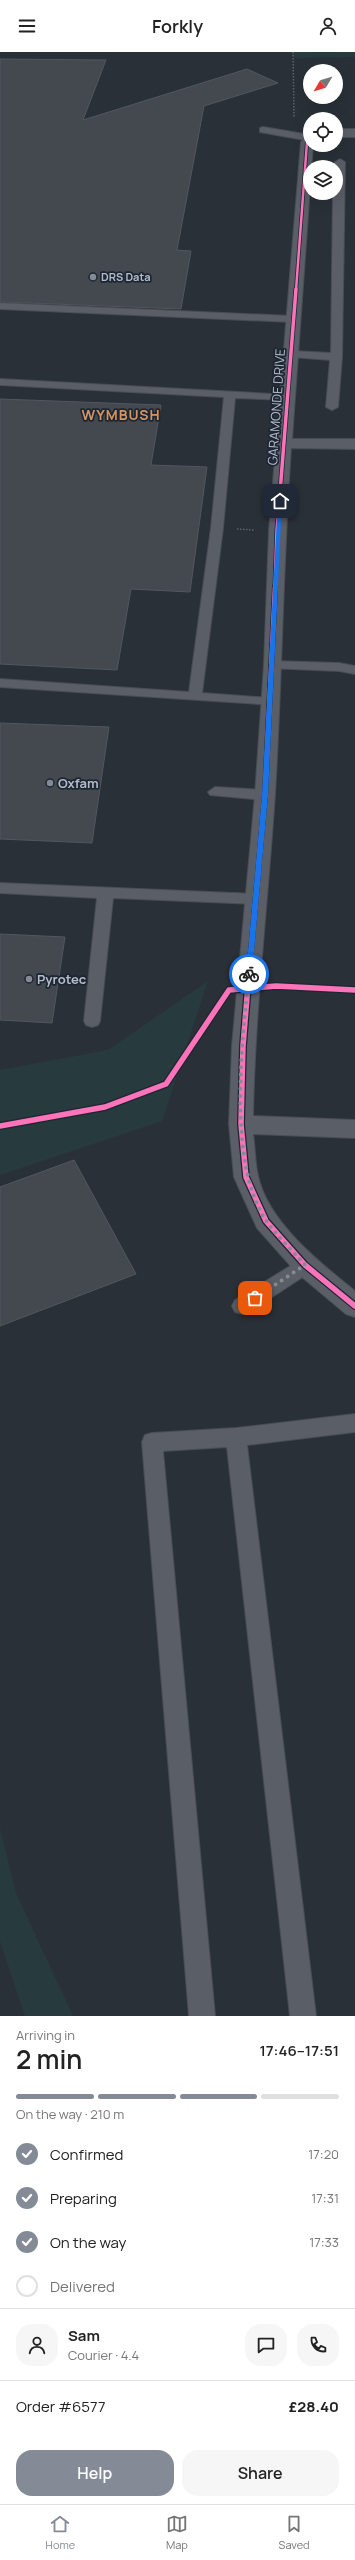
<!DOCTYPE html>
<html lang="en">
<head>
<meta charset="utf-8">
<style>
  body { margin:0; font-family:Manrope,sans-serif; background:#f6f6f6; color:#222; height:100vh; display:flex; flex-direction:column; font-size:15px; white-space:nowrap }
  * { box-sizing:border-box; margin:0 }
  p { font-size:13px; color:#767676 }
  .icon { flex:none; width:22px; height:22px; fill:none; stroke:currentColor; stroke-width:2; stroke-linecap:round; stroke-linejoin:round }
  .map { position:relative; height:1964px; overflow:hidden }
  .side { display:flex; flex-direction:column; background:#fff; flex:1 }
  .side>* { flex:none }
  .needle { width:26px; rotate:232deg }
  .controls { position:absolute; left:303px; top:12px; display:grid; gap:8px }
  .controls a { display:grid; place-items:center; width:40px; height:40px; border-radius:50%; background:#fff; box-shadow:0 4px 16px #0002; font-size:20px }
  .pin { position:absolute; display:grid; place-items:center; width:34px; height:34px; color:#fff; margin:-17px; border-radius:8px; box-shadow:0 2px 6px #0006 }
  .courier { position:absolute; display:grid; place-items:center; width:40px; height:40px; margin:-20px; border:3px solid #1a73e8; border-radius:50%; background:#fff; color:#222; box-shadow:0 1px 5px #0007 }
  .summary em { font-style:normal; font-weight:600 }
  .summary div { display:flex; flex-direction:column-reverse }
  .summary { display:flex; align-items:center; justify-content:space-between; height:68px; padding:0 16px }
  h1 { font-size:26px; font-weight:600; line-height:30px }
  .bar { display:grid; grid-template-columns:repeat(4,1fr); gap:6px 4px; align-content:center; height:48px; padding:0 16px }
  .bar i { height:5px; border-radius:3px; background:#e0e0e0 }
  .bar .selected { background:#848b96 }
  .bar p { grid-column:span 4 }
  .line { display:flex; align-items:center; gap:10px; padding:0 16px; border-top:1px solid #e0e0e0 }
  .line div { flex:1 }
  .round { display:grid; place-items:center; flex:none; width:42px; height:42px; border-radius:16px; background:#f6f6f6 }
  ol { padding:0 16px; list-style:none }
  li { display:flex; align-items:center; gap:12px; height:44px }
  li p { margin-inline-start:auto }
  li .icon { padding:4px; border-radius:50%; background:#848b96; color:#fff; stroke-width:4 }
  li:last-child { color:#767676 }
  li i { width:22px; height:22px; border:2px solid #e0e0e0; border-radius:50% }
  .button { display:flex; gap:8px; margin-top:auto; padding:8px 16px }
  .button a { flex:1; height:46px; border-radius:16px; background:#848b96; color:#fff; font-size:16px; font-weight:600; line-height:46px; text-align:center }
  .button a+a { background:#f6f6f6; color:#222 }
  header { display:flex; justify-content:space-between; align-items:center; height:52px; padding:0 16px; background:#fff; font-size:18px; font-weight:600 }
  .tab-bar { display:flex; justify-content:space-around; align-items:center; height:56px; border-top:1px solid #e0e0e0; background:#fff; font-size:11px; color:#767676 }
  .tab-bar a { display:grid; justify-items:center; gap:2px }
  .tab-bar .selected { color:#848b96 }
  .map>svg:first-child { display:block }
  .green { fill:#273a3e }
  .building { fill:#444950; stroke:#52575f }
  .lines { fill:none; stroke-linecap:round; stroke-linejoin:round }
  .lane-casing { stroke:#484c53; stroke-width:2 }
  .street-casing { stroke:#484c53; stroke-width:2 }
  .path { stroke:#5d636a; stroke-width:1.5; stroke-dasharray:1.5 1.5; stroke-linecap:butt }
  .lane { fill:#5a5e66; fill-rule:evenodd }
  .street { fill:#5a5e66; fill-rule:evenodd }
  .cycleway-far3-casing { stroke:#1d2633; stroke-width:4 }
  .cycleway-far2-casing { stroke:#1d2633; stroke-width:5 }
  .cycleway-far1-casing { stroke:#1d2633; stroke-width:6 }
  .cycleway-casing { stroke:#1d2633; stroke-width:8 }
  .cycleway-far3 { stroke:#fb73b8; stroke-width:2.5 }
  .cycleway-far2 { stroke:#fb73b8; stroke-width:3.5 }
  .cycleway-far1 { stroke:#fb73b8; stroke-width:4.5 }
  .cycleway { stroke:#fb73b8; stroke-width:5.5 }
  .route { fill:#1a73e8 }
  .done { stroke:#848b96; stroke-width:4; stroke-dasharray:0 7.2 }
  .poi-dot { fill:#848b96; stroke:#1d2633; stroke-width:1.5 }
  .labels { text-anchor:middle; stroke-width:3.5; stroke-linejoin:round; paint-order:stroke }
  .far-poi-label { font-size:11px; font-weight:bold; fill:#b4bcc9; stroke:#1d2633; text-anchor:start }
  .street-label { font-size:13px; fill:#b4bcc9; stroke:#1d2633 }
  .poi-label { font-size:13px; font-weight:bold; fill:#b4bcc9; stroke:#1d2633; text-anchor:start }
  .far-district-label { font-size:14px; font-weight:bold; letter-spacing:1px; fill:#d59563; stroke:#1d2633 }
</style>
</head>
<body>
<header><svg class="icon" aria-label="menu" viewBox="0 0 24 24"><path d="M4 6h16M4 12h16M4 18h16"/></svg>Forkly<svg class="icon" aria-label="person" viewBox="0 0 24 24"><circle cx="12" cy="8" r="4"/><path d="M4 21q1-7 8-7t8 7"/></svg></header>
<div class="map">
<svg width="355" height="1964" viewBox="0 0 355 1964">
  <rect width="100%" height="100%" fill="#2a3038"/>
  <!-- green -->
  <path class="green" d="M293 0H355V5L294 6Z
    M208 929 162 1069 0 1123V1018L108 998Z
    M0 1776 16 1841 73 1964H25L0 1889Z"/>
  <!-- building -->
  <path class="building" d="M0 7 106 8 83 68 247 17 278 31 204 54 177 198 191 199 181 257 0 250Z
    M0 347 161 353 151 413 207 415 190 540 131 537 117 618 0 612Z
    M0 671 109 675 92 791 0 787Z
    M0 882 65 885 52 971 0 968Z
    M74 1108 136 1222 0 1274V1135Z"/>
  <g class="lines">
    <!-- lane casing -->
    <g class="lane-casing">
      <path id="lane" d="M263 75 310 83V89L260 80V76Z
        M340 107 345 110 342 305 338 355 332 358 326 355 330 308 292 305 287 302 292 299 331 301 333 141H336L335 110Z
        M0 251 292 264 297 267 292 270 0 257Z
        M0 327 291 343V347L287 348 235 346 223 476 202 641 270 646 277 650 275 653 0 635V627L189 640 211 476 224 345 0 333Z
        M273 609 339 611 355 614V622L339 619 268 616 266 613 268 610Z
        M215 735 265 738 272 743 265 748 210 743 208 740Z
        M0 831 257 842 263 843 265 847 263 851 257 852 113 846 100 969 98 973 92 975 86 973 84 969 97 846 0 841Z
        M305 1205 312 1207 315 1213 312 1219 249 1260 242 1262 235 1260 232 1254 235 1248Z
        M355 1362V1380L247 1393 316 1964H290L227 1395 163 1399 215 1964H189L142 1390 145 1383 152 1381 236 1376Z"/>
    </g>
    <!-- street casing -->
    <g class="street-casing">
      <path id="street" d="M336 77H355V85H336Z
        M310 82V93H313L292 387H355V397L291 396C283 511 282 626 275 742 268 849 255 956 253 1064L355 1068V1086L253 1082C255 1095 255 1111 258 1124 268 1170 320 1211 355 1239V1265L346 1262 296 1220 257 1176 234 1125 229 1072 232 994 255 743 264 613 269 479 301 90 306 84Z"/>
    </g>
    <!-- path -->
    <path class="path" d="M293 0 294 65
      M237 477 254 478"/>
    <!-- lane -->
    <use href="#lane" class="lane"/>
    <!-- street -->
    <use href="#street" class="street"/>
    <!-- cycleway-far3 casing -->
    <g class="cycleway-far3-casing">
      <path id="cycleway-far3" d="M296 238 307 90 310 86"/>
    </g>
    <!-- cycleway-far2 casing -->
    <g class="cycleway-far2-casing">
      <path id="cycleway-far2" d="M275 536 277 479 296 237"/>
    </g>
    <!-- cycleway-far1 casing -->
    <g class="cycleway-far1-casing">
      <path id="cycleway-far1" d="M250 910 265 743 275 535"/>
    </g>
    <!-- cycleway casing -->
    <g class="cycleway-casing">
      <path id="cycleway" d="M250 909 243 994 241 1072 246 1125 266 1169 305 1213 355 1254
        M0 1074 105 1055 166 1032 229 938 276 934 355 938"/>
    </g>
    <!-- cycleway-far3 -->
    <use href="#cycleway-far3" class="cycleway-far3"/>
    <!-- cycleway-far2 -->
    <use href="#cycleway-far2" class="cycleway-far2"/>
    <!-- cycleway-far1 -->
    <use href="#cycleway-far1" class="cycleway-far1"/>
    <!-- cycleway -->
    <use href="#cycleway" class="cycleway"/>
  </g>
  <!-- route -->
  <path class="route" d="M278 448 282 449 268 743 252 922 249 924 246 922 262 743Z"/>
  <g class="lines">
    <!-- done -->
    <path class="done" d="M249 922C242 989 227 1113 267 1170 278 1185 293 1199 305 1213L255 1246"/>
  </g>
  <!-- markers -->
  <g class="poi-dot">
    <circle cx="93" cy="225" r="4"/>
    <circle cx="50" cy="731" r="4"/>
    <circle cx="29" cy="927" r="4"/>
  </g>
  <g class="labels">
    <!-- far-poi labels -->
    <g class="far-poi-label">
      <text x="101" y="229">DRS Data</text>
    </g>
    <!-- street labels -->
    <g class="street-label">
      <text transform="translate(276 355) rotate(-86)" y="5">GARAMONDE DRIVE</text>
    </g>
    <!-- poi labels -->
    <g class="poi-label">
      <text x="58" y="736">Oxfam</text>
      <text x="37" y="932">Pyrotec</text>
    </g>
    <!-- far-district labels -->
    <g class="far-district-label">
      <text x="121" y="368">WYMBUSH</text>
    </g>
  </g>
</svg>
<div class="controls">
<a><svg class="needle" viewBox="-14 -14 28 28"><path d="M0-13l5 13h-10z" fill="#e53935"/><path d="M0 13l5-13h-10z" fill="#767676"/></svg></a>
<a><svg class="icon" aria-label="locate" viewBox="0 0 24 24"><circle cx="12" cy="12" r="6"/><path d="M12 2v4M12 18v4M2 12h4M18 12h4"/></svg></a>
<a><svg class="icon" aria-label="layers" viewBox="0 0 24 24"><path d="M12 4l9 5-9 5-9-5zM3 14l9 5 9-5"/></svg></a>
</div>
<div class="pin" style="left:255px;top:1246px;background:#ea580c"><svg class="icon" aria-label="bag" viewBox="0 0 24 24"><path d="M5 8h14l-1 12H6zM9 8a3 3 0 0 1 6 0"/></svg></div>
<div class="pin" style="left:280px;top:449px;background:#1f2937"><svg class="icon" aria-label="home" viewBox="0 0 24 24"><path d="M3 11l9-7 9 7M6 9v11h12V9"/></svg></div>
<div class="courier" style="left:249px;top:922px"><svg class="icon" aria-label="bike" viewBox="0 0 24 24"><circle cx="6" cy="16" r="4"/><circle cx="18" cy="16" r="4"/><path d="M6 16l4-8h5l3 8M10 8l3 8H6M13 5h3"/></svg></div>
</div>
<section class="side">
<div class="summary"><div><h1>2 min</h1><p>Arriving in</p></div><em>17:46–17:51</em></div>
<div class="bar"><i class="selected"></i><i class="selected"></i><i class="selected"></i><i></i><p>On the way · 210 m</p></div>
<ol>
<li><svg class="icon" aria-label="check" viewBox="0 0 24 24"><path d="M5 12l5 5 9-10"/></svg>Confirmed<p>17:20</p></li>
<li><svg class="icon" aria-label="check" viewBox="0 0 24 24"><path d="M5 12l5 5 9-10"/></svg>Preparing<p>17:31</p></li>
<li><svg class="icon" aria-label="check" viewBox="0 0 24 24"><path d="M5 12l5 5 9-10"/></svg>On the way<p>17:33</p></li>
<li><i></i>Delivered</li>
</ol>
<div class="line" style="height:72px"><a class="round"><svg class="icon" aria-label="person" viewBox="0 0 24 24"><circle cx="12" cy="8" r="4"/><path d="M4 21q1-7 8-7t8 7"/></svg></a><div><b>Sam</b><p>Courier · 4.4</p></div><a class="round"><svg class="icon" aria-label="chat" viewBox="0 0 24 24"><path d="M4 5h16v11H9l-5 4z"/></svg></a><a class="round"><svg class="icon" aria-label="phone" viewBox="0 0 24 24"><path d="M5 4h4l2 5-3 2q2 4 5 5l2-3 5 2v4C11 20 4 13 5 4z"/></svg></a></div>
<div class="line" style="height:52px"><div>Order #6577</div><b>£28.40</b></div>
<div class="button"><a>Help</a><a>Share</a></div>
</section>
<nav class="tab-bar">
<a class="selected"><svg class="icon" aria-label="home" viewBox="0 0 24 24"><path d="M3 11l9-7 9 7M6 9v11h12V9"/></svg>Home</a>
<a><svg class="icon" aria-label="map" viewBox="0 0 24 24"><path d="M3 6l6-2 6 2 6-2v14l-6 2-6-2-6 2zM9 4v14M15 6v14"/></svg>Map</a>
<a><svg class="icon" aria-label="saved" viewBox="0 0 24 24"><path d="M7 4h10v16l-5-4-5 4z"/></svg>Saved</a>
</nav>
</body>
</html>
